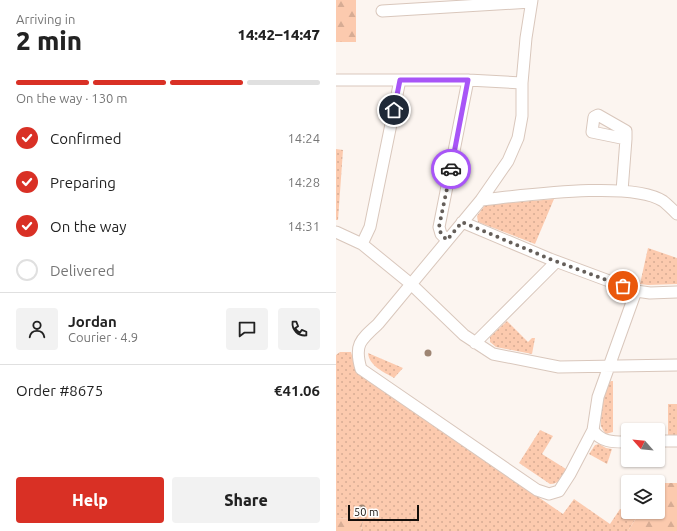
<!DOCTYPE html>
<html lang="en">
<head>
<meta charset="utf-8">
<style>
  body { margin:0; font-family:Ubuntu,sans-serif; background:#f2f2f2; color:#222; height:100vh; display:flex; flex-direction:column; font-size:15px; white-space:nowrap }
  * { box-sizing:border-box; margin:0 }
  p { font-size:13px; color:#767676 }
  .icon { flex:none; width:22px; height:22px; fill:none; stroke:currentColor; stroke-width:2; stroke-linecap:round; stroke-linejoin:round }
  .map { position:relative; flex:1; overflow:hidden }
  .drawer { display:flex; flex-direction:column; background:#fff; width:336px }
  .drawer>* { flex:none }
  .needle { width:26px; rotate:297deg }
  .buttons { position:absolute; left:285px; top:423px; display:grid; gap:8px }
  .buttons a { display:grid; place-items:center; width:44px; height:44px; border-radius:4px; background:#fff; box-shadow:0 1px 3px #0004; font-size:20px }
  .scale { position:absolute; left:12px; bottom:10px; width:71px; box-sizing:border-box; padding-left:4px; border:2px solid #140e0a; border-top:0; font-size:11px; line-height:14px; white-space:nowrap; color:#140e0a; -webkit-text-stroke:3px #fff; paint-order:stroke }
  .pin { position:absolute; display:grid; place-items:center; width:34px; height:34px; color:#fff; margin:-17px; border:2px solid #fff; border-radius:50%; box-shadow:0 1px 4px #0007 }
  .courier { position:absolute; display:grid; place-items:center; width:40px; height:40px; margin:-20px; border:3px solid #a855f7; border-radius:50%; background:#fff; color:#222; box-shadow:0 1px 5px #0007 }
  .summary em { font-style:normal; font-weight:800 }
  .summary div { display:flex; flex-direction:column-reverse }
  .summary { display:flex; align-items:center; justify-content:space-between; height:68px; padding:0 16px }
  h1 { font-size:26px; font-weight:800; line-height:30px }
  .bar { display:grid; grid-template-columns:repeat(4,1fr); gap:6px 4px; align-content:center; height:48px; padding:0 16px }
  .bar i { height:5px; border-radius:3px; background:#e0e0e0 }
  .bar .on { background:#d93025 }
  .bar p { grid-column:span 4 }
  .line { display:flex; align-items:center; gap:10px; padding:0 16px; border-top:1px solid #e0e0e0 }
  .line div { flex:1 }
  .round { display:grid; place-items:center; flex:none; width:42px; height:42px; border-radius:4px; background:#f2f2f2 }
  ol { padding:0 16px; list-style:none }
  li { display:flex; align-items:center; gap:12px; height:44px }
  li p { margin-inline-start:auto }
  li .icon { padding:4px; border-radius:50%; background:#d93025; color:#fff; stroke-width:4 }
  li:last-child { color:#767676 }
  li i { width:22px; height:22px; border:2px solid #e0e0e0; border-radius:50% }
  .primary-button { display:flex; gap:8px; margin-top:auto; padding:8px 16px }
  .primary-button a { flex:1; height:46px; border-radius:4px; background:#d93025; color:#fff; font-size:16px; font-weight:800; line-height:46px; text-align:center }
  .primary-button a+a { background:#f2f2f2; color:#222 }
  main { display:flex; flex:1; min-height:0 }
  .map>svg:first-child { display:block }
  .grass { fill:url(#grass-dots) }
  .forest { fill:url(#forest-firs) }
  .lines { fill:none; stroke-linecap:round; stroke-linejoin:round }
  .street-casing { stroke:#d9c7bc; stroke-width:13 }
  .street { stroke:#fff; stroke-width:11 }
  .tree { fill:#9e8573 }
  .done { stroke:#655f5a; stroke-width:4; stroke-dasharray:0 7.2 }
  .route { stroke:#a855f7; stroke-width:5 }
</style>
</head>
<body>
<main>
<section class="drawer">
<div class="summary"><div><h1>2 min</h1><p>Arriving in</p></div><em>14:42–14:47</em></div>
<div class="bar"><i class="on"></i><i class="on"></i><i class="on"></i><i></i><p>On the way · 130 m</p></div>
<ol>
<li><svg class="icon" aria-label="check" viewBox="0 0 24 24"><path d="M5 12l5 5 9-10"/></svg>Confirmed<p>14:24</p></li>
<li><svg class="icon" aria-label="check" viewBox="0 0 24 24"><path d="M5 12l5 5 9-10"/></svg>Preparing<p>14:28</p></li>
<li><svg class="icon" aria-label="check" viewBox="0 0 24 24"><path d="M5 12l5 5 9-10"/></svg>On the way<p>14:31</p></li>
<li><i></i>Delivered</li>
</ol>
<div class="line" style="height:72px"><a class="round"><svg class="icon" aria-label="person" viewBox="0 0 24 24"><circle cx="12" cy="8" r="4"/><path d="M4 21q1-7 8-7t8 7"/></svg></a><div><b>Jordan</b><p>Courier · 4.9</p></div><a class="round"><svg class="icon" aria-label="chat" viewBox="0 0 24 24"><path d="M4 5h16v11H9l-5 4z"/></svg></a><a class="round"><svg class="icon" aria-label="phone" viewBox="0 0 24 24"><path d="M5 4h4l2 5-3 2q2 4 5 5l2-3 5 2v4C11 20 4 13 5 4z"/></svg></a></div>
<div class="line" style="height:52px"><div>Order #8675</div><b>€41.06</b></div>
<div class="primary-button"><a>Help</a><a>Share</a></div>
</section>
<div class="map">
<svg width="341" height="531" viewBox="0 0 341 531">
  <defs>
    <pattern id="grass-dots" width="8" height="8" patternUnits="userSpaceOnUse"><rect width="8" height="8" fill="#fccaae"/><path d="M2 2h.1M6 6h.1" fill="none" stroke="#d7ac94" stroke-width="1.8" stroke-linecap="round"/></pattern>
    <pattern id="forest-firs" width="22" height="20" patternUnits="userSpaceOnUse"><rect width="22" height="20" fill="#fccaae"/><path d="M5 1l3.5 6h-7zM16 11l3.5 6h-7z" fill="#d7ac94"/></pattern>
  </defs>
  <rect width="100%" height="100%" fill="#fcf5f0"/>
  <!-- grass -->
  <path class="grass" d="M0 149 7 150 2 220H0Z
    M218 199 199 244 142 222 141 216 149 205Z
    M312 248 341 258V284L312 285 304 284Z
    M171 321 192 342 196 338H199L196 354 160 347 154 342V337Z
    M4 352H15L21 373 227 514 238 499 274 524 284 509 302 515 292 531H25L27 520 0 518V355Z
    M32 353 67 368 58 378C48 372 33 366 32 353Z
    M275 381H277V432L270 434 267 430 265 426C266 412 263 390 275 381Z
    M332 404H341V435H332Z
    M204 430 217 436 206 454 230 469C226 477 224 484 214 484L183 463Z
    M263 444 270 448 276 449 271 464 253 454 259 445Z"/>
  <!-- forest -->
  <path class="forest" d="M0 0H20V42H0Z
    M323 483H341V531H292L304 512H322Z
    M0 518 27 520 25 531H0Z"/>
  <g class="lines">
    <!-- street casing -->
    <g class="street-casing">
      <path id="street" d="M196 0 190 38 186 83V116L182 138 172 161 145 200 42 324C24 340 18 345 25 369L201 490 213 494 223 491 234 474 257 430 262 397 300 291
        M46 11 195 2
        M0 80H132L186 83
        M286 191 290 139V131L262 115 258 117 256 132 290 139
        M145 200C185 196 295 180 327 201 332 205 337 210 341 214
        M126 222 214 259 300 291 314 293 341 292
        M0 232 26 244 75 284 128 335 157 354 223 367 341 365
        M111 240 105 234 103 227 132 80
        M26 244 34 227 64 80
        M139 343 220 262
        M257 430C265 443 279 442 292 442
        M322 441H341"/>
    </g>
    <!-- street -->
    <use href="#street" class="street"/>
  </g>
  <!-- trees -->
  <g class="tree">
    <circle cx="92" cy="353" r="3.5"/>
    <circle cx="26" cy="508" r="3.5"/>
  </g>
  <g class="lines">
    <!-- done -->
    <path class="done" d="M115 169 103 227 105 234 111 240 126 222 214 259 287 286"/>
    <!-- route -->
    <path class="route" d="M58 110 64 80H132L115 169"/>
  </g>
</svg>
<div class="buttons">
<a><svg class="needle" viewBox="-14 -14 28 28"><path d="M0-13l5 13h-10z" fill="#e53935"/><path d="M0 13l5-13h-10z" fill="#767676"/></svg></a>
<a><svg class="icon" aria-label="layers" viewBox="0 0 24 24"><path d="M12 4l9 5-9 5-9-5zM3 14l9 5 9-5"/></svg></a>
</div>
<div class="scale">50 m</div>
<div class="pin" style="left:287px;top:286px;background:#ea580c"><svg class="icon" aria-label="bag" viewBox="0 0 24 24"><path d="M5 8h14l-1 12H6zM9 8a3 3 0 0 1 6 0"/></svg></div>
<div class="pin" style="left:58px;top:110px;background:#1f2937"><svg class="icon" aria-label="home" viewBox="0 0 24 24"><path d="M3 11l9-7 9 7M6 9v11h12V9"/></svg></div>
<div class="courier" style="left:115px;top:169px"><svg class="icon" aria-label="car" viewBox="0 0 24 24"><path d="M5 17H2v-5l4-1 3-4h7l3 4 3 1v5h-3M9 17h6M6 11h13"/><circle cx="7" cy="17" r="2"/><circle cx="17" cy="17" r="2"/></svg></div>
</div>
</main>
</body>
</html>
